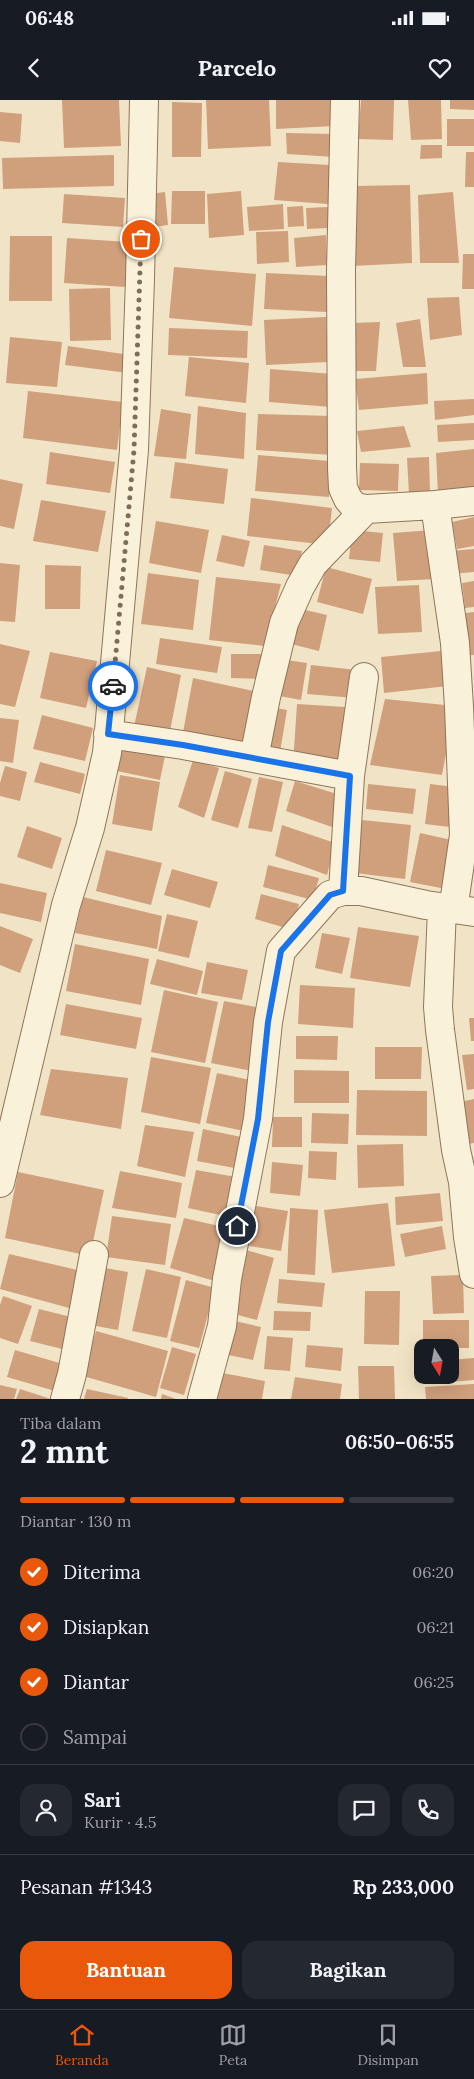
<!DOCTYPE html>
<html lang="id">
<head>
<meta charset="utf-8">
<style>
  body { margin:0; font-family:Lora,serif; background:#242831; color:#f1f3f6; height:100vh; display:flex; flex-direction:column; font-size:19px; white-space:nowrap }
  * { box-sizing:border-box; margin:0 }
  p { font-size:16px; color:#9ea1a6 }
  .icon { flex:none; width:28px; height:28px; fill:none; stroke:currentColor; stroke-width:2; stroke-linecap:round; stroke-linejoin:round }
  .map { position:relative; height:1299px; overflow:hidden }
  .drawer { display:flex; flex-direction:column; background:#171b24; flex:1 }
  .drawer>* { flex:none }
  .needle { width:32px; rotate:169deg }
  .buttons { position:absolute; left:414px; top:1239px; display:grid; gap:10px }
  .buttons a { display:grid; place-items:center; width:45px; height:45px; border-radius:10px; background:#171b24; box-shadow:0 5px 20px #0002; font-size:25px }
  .pin { position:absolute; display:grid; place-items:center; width:42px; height:42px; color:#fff; margin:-21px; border:2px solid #fff; border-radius:50%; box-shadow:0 1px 5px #0007 }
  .courier { position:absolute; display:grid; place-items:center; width:50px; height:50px; margin:-25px; border:4px solid #1a73e8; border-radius:50%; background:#fff; color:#222; box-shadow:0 1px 6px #0007 }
  .summary em { font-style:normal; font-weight:800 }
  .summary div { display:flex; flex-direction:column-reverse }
  .summary { display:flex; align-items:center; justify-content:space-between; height:85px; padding:0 20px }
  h1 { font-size:32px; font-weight:800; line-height:38px }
  .bar { display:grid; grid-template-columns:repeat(4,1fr); gap:8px 5px; align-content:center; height:60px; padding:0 20px }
  .bar i { height:6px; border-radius:4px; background:#363941 }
  .bar .on { background:#ea580c }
  .bar p { grid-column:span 4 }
  .line { display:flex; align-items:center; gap:12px; padding:0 20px; border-top:1px solid #363941 }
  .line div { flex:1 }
  .round { display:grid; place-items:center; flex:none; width:52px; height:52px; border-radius:15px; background:#242831 }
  ol { padding:0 20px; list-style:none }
  li { display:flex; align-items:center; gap:15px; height:55px }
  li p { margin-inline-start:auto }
  li .icon { padding:5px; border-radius:50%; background:#ea580c; color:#fff; stroke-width:4 }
  li:last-child { color:#9ea1a6 }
  li i { width:28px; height:28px; border:2px solid #363941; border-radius:50% }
  .button { display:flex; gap:10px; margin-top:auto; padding:10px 20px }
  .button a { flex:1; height:58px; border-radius:15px; background:#ea580c; color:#fff; font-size:20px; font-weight:800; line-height:58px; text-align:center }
  .button a+a { background:#242831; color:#f1f3f6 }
  .status { display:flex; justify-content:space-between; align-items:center; height:35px; padding:0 25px; background:#171b24; direction:ltr }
  .status svg { height:14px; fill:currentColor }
  header { display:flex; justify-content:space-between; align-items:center; height:65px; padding:0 20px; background:#171b24; font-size:22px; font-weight:800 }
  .tab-bar { display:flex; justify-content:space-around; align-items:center; height:70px; border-top:1px solid #363941; background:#171b24; font-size:14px; color:#9ea1a6 }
  .tab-bar a { display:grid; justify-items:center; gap:2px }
  .tab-bar .on { color:#ea580c }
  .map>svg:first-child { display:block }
  .building { fill:#d09f7b }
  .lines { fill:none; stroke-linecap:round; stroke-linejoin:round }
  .street-casing { stroke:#8d765b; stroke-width:30 }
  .street { stroke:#faf1da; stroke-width:28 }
  .done { stroke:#7c6e59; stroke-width:5; stroke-dasharray:0 9 }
  .route { stroke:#1a73e8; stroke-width:6 }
</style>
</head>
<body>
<div class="status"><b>06:48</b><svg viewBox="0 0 49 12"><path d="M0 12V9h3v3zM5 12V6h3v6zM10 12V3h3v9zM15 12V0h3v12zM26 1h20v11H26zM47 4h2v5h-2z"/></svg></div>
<header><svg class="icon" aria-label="back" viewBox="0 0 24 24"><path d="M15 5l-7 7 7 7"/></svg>Parcelo<svg class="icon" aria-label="heart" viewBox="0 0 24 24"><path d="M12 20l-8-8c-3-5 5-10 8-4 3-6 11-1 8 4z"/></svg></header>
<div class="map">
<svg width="474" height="1299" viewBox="0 0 474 1299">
  <rect width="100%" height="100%" fill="#f1e4c6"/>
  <!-- building -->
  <path class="building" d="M62 0H119L121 46 64 48Z
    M206 0H269L271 46 208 49Z
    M276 0H332L334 26 276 29Z
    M361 0H394L393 40 358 39Z
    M408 0H441L442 39 411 40Z
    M450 0H474V10L450 9Z
    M172 2 202 3 201 57H172Z
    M0 12 22 14 20 43 0 41Z
    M447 19H474V46H447Z
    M286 33 335 34V57L287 54Z
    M421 45H442V58L420 59Z
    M466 52H474V87H465Z
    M114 55V86L3 89 2 58Z
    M278 62 330 65 328 104 274 100Z
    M410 85 412 163 353 166V86Z
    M172 91H205V124H171Z
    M241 91 244 135 209 138 207 94Z
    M165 92 168 125 153 127 150 94Z
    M453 92 459 163H420L418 95Z
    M64 94 125 98 123 127 62 123Z
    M283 104 284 129 249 131 247 107Z
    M303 106 304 126 288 127 287 107Z
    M328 107V128L307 129 306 108Z
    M288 131 289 162 257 164 256 132Z
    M326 135 327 165 296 167 294 138Z
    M10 136H52V201H9Z
    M67 138 128 142 125 187 64 183Z
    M463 154H474V189H462Z
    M174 167 256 174 252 226 169 218Z
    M266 173 329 176 327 212 264 209Z
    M110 188 111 240 70 241 69 189Z
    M459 197 462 235 430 240 427 198Z
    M326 217 328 262 266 265 264 220Z
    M420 219 426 267H403L396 223Z
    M380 222 376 271H349L352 223Z
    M169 228 248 231 247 258 168 255Z
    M10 237 62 242 57 287 6 283Z
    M68 246 130 255 128 273 65 265Z
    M189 257 249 263 246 303 185 296Z
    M270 269 333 274 331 307 269 302Z
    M427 273 428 304 359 310 355 279Z
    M28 291 123 302 117 350 23 338Z
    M474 299V315L435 320 434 301Z
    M198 306 246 313 244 359 195 354Z
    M161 309 191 314 186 359 154 356Z
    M258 314 332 316V355L256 350Z
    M474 323V340L438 342 437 325Z
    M404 326 411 347 361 352 357 331Z
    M474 349V392L438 394 436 353Z
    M50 352 115 362 110 393 46 384Z
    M258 355 329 361V397L255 391Z
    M429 357 430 393 409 394 407 358Z
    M175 362 228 369 224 404 170 398Z
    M360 363 399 364 398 391 359 390Z
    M0 379 23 384 14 429 0 426Z
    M251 398 332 408 328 445 247 436Z
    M41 400 106 411 98 452 33 441Z
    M474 417V446L457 449 452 422Z
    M156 421 209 430 201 473 149 463Z
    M352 430 383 433 380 462 349 459Z
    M432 430 436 479 397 481 393 433Z
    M222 435 250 441 244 467 216 461Z
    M264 445 302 451 297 476 260 470Z
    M474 449V472L452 474 450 451Z
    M0 463 20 465 15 522 0 521Z
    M45 465 81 466 80 509H45Z
    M326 467 372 479 363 514 317 502Z
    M148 473 199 480 193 530 141 524Z
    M216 477 281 484 265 546 209 540Z
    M474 481V507L465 508 462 483Z
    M419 485 422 532 378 534 375 487Z
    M292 507 327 515 319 551 283 542Z
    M474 512V555L462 556 458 514Z
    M160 538 222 547 217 573 156 564Z
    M0 544 30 551 15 607 0 604Z
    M441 551 448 586 384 593 381 557Z
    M50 552 97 561 86 608 40 598Z
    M231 554H263V579L231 578Z
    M280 559 307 563 301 600 274 595Z
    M311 565 357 570 355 598 307 594Z
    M147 567 181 575 168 641 133 631Z
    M193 578 258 592 246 648 182 638Z
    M385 599 455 606 442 675 370 665Z
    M297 604 345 607 340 668 293 664Z
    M265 606 287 610 279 658 257 654Z
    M42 615 93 628 85 661 33 649Z
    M0 618 19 620 13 663 0 661Z
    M118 642 166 651 160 680 112 670Z
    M193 660 219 668 204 718 178 707Z
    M40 662 85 674 80 694 34 682Z
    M5 666 27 672 20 701 0 696V683Z
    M225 671 252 679 238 728 211 720Z
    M120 675 160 682 152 731 112 724Z
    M259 677 283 682 272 732 248 728Z
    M295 681 337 694 332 727 286 711Z
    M368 684 416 689 413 714 366 709Z
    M430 684 455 687 450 727 425 724Z
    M352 719 411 725 405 779 346 772Z
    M282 725 335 743 327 775 275 756Z
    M27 726 62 738 52 769 17 757Z
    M420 733 456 741 446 789 410 782Z
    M106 750 162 763 151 805 96 791Z
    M268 765 319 778 313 800 263 787Z
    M172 769 218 782 210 808 164 795Z
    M0 783 47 793 41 822 0 813Z
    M261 794 299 804 293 830 255 819Z
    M83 797 162 816 157 849 75 833Z
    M167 814 198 821 189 858 158 851Z
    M0 826 33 839 20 873 0 865Z
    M358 827 419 836 410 887 350 878Z
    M322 833 350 838 342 874 315 868Z
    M75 844 149 859 141 905 66 891Z
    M157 859 203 871 197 895 150 884Z
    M207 862 248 870 242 900 201 893Z
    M300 885 355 888 353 928 298 924Z
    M164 890 218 902 205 963 151 952Z
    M224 901 266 909 252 971 211 963Z
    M66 904 142 918 136 949 60 935Z
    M469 918H474V941H471Z
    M296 936H338L337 960 296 959Z
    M375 947H422L421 979H375Z
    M474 954V989L467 990 462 955Z
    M151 957 211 968 200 1024 141 1012Z
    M51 969 128 978 121 1029 40 1015Z
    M294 970 349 971V1003H294Z
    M217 973 255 981 244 1031 206 1023Z
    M357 990 427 991V1036L356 1035Z
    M474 999V1043L469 1044 460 1002Z
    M312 1013 349 1014 348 1044 311 1043Z
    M273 1017H302V1047H272Z
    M145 1025 194 1032 185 1077 137 1066Z
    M203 1029 251 1039 245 1070 197 1061Z
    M403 1044 404 1086 358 1088 357 1045Z
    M309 1051 337 1052 336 1080 308 1078Z
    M272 1062 303 1065 300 1096 270 1093Z
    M196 1070 242 1078 234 1118 188 1108Z
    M120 1071 182 1083 176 1118 112 1108Z
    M18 1072 104 1090 90 1156 5 1138Z
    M440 1093 443 1121 396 1125 395 1097Z
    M388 1103 395 1166 332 1173 324 1110Z
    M256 1106 288 1111 281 1151 249 1146Z
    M290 1108 318 1110 315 1175 287 1173Z
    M112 1116 171 1124 165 1165 106 1157Z
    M184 1118 232 1129 218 1182 170 1168Z
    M442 1126 446 1149 405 1157 400 1134Z
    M246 1150 274 1158 257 1220 230 1213Z
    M9 1154 86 1172 80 1211 0 1189Z
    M99 1167 128 1172 118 1230 90 1225Z
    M146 1169 181 1177 167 1238 132 1231Z
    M463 1175 464 1213 433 1214 431 1176Z
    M279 1179 325 1183 322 1207 277 1203Z
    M186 1180 215 1188 199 1248 170 1241Z
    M365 1191H400L399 1245 364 1244Z
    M3 1196 32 1206 18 1244 0 1238V1205Z
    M39 1209 79 1219 70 1251 30 1241Z
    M274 1211 311 1212 310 1231 273 1230Z
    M230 1220 261 1227 253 1260 223 1254Z
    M423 1220H469V1248H423Z
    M96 1231 168 1251 156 1297 83 1276Z
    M267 1236 293 1238 290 1271 264 1269Z
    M307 1245 343 1248 341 1271 305 1267Z
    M172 1247 196 1254 184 1295 160 1288Z
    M15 1250 63 1264 55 1291 7 1277Z
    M474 1258V1280L429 1284 428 1275H450V1260Z
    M358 1266H394L395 1299H359Z
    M217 1272 265 1281 262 1299H212Z
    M295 1277 342 1284 340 1299H291Z
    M474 1284V1299H426L425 1287Z
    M0 1285 17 1289 14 1299H0Z
    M20 1289 51 1299H16Z
    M87 1289 128 1298V1299H84Z
    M162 1294 176 1299H161Z"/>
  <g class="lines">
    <!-- street casing -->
    <g class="street-casing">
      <path id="street" d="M345 0 341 170 342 368 343 388 348 399 355 407 366 409 435 405
        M108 634 183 645 350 676
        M254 658 266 597 284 523 300 487 313 464 366 409
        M343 791 350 676 364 577
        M442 808 438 907 440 930 456 1050 463 1082 468 1137 474 1174
        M453 810 464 735 459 607 455 543 435 405 474 401
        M0 1083 66 805 90 728 107 653 134 350 140 179 144 0
        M65 1299 72 1274 94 1155
        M202 1299 222 1226 227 1179 258 1019 268 922 281 851 330 795 343 791H361L426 805 474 812"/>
    </g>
    <!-- street -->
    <use href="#street" class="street"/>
  </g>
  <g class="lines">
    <!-- done -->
    <path class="done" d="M113 586 134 350 141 139"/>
    <!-- route -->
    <path class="route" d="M113 586 108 634 183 645 350 676 343 791 330 795 281 851 268 922 258 1019 237 1126"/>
  </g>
</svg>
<div class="buttons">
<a><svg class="needle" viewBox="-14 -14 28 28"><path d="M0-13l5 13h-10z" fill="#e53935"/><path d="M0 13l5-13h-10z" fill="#9ea1a6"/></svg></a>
</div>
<div class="pin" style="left:141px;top:139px;background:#ea580c"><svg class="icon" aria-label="bag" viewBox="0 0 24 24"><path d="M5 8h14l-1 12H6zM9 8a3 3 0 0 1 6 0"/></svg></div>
<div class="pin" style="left:237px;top:1126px;background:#1f2937"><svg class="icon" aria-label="home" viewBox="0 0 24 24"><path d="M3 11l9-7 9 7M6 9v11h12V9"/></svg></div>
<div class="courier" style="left:113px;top:586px"><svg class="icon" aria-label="car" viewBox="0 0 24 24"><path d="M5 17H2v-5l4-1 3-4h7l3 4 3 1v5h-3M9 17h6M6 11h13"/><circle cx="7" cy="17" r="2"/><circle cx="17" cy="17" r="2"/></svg></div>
</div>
<section class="drawer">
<div class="summary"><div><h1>2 mnt</h1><p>Tiba dalam</p></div><em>06:50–06:55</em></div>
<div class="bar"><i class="on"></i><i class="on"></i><i class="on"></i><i></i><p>Diantar · 130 m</p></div>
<ol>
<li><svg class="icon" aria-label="check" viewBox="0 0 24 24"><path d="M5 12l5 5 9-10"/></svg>Diterima<p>06:20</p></li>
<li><svg class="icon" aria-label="check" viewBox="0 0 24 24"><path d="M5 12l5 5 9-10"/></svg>Disiapkan<p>06:21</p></li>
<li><svg class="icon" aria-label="check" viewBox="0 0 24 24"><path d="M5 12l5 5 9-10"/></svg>Diantar<p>06:25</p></li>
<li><i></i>Sampai</li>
</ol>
<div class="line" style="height:90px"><a class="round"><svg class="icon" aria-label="person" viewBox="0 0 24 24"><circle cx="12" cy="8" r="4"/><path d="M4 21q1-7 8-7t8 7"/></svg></a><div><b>Sari</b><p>Kurir · 4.5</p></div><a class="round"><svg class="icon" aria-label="chat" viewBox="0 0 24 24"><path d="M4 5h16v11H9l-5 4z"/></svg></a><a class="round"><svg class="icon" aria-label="phone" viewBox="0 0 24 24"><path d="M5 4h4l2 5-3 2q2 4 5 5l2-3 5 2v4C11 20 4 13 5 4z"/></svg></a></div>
<div class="line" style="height:65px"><div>Pesanan #1343</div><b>Rp 233,000</b></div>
<div class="button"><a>Bantuan</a><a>Bagikan</a></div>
</section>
<nav class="tab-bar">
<a class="on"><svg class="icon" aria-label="home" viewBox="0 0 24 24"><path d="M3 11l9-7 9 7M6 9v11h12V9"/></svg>Beranda</a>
<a><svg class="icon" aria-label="map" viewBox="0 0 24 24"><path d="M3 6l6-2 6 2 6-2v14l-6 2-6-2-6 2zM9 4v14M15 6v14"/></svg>Peta</a>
<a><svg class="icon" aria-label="saved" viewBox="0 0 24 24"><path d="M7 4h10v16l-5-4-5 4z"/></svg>Disimpan</a>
</nav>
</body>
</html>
